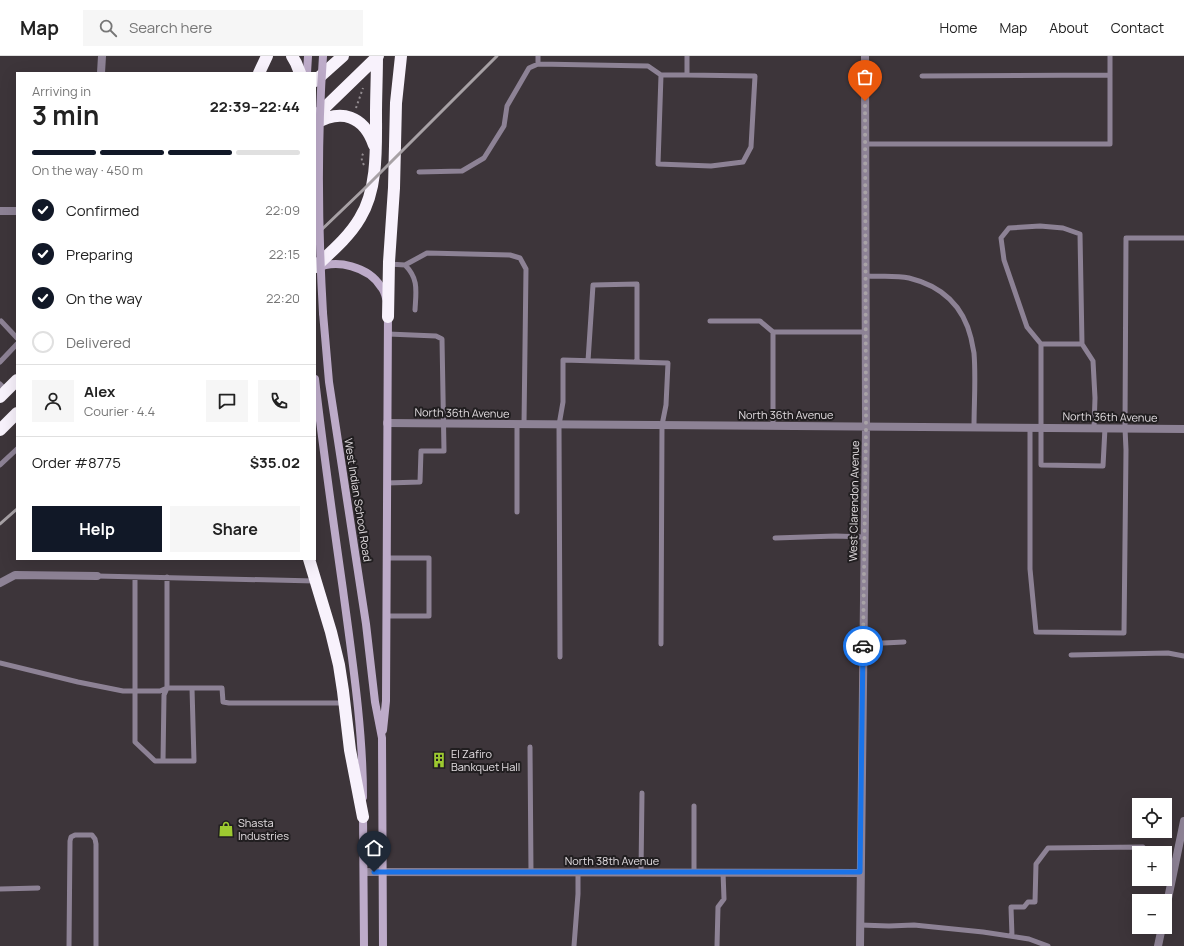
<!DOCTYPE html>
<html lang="en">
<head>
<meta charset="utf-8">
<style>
  body { margin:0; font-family:Manrope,sans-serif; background:#f6f6f6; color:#222; height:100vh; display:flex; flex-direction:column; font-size:15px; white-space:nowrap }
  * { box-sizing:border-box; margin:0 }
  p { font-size:13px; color:#767676 }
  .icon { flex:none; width:22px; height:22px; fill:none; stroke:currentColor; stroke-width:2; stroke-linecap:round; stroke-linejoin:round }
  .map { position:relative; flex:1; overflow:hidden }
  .panel { position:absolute; left:16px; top:16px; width:300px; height:488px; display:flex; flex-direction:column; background:#fff; border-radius:0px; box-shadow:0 4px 16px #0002 }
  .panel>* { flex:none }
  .tools { position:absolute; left:1132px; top:742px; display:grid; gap:8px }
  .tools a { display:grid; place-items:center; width:40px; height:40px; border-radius:0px; background:#fff; box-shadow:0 4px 16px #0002; font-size:20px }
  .pin { position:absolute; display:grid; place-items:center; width:34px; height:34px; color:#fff; margin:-41px -17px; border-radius:50% 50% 50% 0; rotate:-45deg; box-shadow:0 0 4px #0007 }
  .pin .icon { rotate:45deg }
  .courier { position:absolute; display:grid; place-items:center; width:40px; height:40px; margin:-20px; border:3px solid #1a73e8; border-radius:50%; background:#fff; color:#222; box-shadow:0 1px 5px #0007 }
  .headline em { font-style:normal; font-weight:700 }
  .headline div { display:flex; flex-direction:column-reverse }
  .headline { display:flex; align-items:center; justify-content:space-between; height:68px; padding:0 16px }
  h1 { font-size:26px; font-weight:700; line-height:30px }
  .bar { display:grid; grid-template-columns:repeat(4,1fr); gap:6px 4px; align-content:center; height:48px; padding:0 16px }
  .bar i { height:5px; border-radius:3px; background:#e0e0e0 }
  .bar .active { background:#111827 }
  .bar p { grid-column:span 4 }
  .line { display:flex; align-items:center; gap:10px; padding:0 16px; border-top:1px solid #e0e0e0 }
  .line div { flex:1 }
  .round { display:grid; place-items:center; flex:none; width:42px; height:42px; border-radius:0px; background:#f6f6f6 }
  ol { padding:0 16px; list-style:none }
  li { display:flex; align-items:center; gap:12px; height:44px }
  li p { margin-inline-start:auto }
  li .icon { padding:4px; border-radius:50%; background:#111827; color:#fff; stroke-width:4 }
  li:last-child { color:#767676 }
  li i { width:22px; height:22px; border:2px solid #e0e0e0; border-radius:50% }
  .cta { display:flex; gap:8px; margin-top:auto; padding:8px 16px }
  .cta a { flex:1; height:46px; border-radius:0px; background:#111827; color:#fff; font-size:16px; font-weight:700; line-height:46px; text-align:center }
  .cta a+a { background:#f6f6f6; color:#222 }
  header { display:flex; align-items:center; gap:24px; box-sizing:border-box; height:56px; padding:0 20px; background:#fff; border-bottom:1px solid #e0e0e0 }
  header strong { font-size:19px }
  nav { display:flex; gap:22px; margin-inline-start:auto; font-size:14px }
  .search { width:280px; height:36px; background:#f6f6f6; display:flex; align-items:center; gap:10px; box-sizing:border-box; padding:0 14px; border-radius:0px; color:#767676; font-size:15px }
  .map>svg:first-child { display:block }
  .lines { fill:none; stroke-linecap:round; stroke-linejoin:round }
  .path { stroke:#948d91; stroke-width:2; stroke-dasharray:2 3; stroke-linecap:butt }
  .lane { stroke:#8d8295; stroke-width:5 }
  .street { stroke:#8d8295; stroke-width:8 }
  .secondary { stroke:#bdabc9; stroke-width:8 }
  .highway { stroke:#f8f2fc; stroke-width:12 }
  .rail { stroke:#a7a1a5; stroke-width:3 }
  .secondary-bridge { stroke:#bdabc9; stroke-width:8 }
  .done { stroke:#a8a2a6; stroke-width:4; stroke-dasharray:0 7.2 }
  .route { stroke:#1a73e8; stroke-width:5 }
  .labels { text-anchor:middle; stroke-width:4; stroke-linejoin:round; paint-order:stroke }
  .street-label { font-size:11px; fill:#e2dde0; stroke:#211e20 }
  .poi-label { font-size:11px; fill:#e2dde0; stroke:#211e20; text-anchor:start }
</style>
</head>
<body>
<header>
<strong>Map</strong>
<div class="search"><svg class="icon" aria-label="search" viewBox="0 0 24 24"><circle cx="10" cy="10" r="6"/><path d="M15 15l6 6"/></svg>Search here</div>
<nav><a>Home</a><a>Map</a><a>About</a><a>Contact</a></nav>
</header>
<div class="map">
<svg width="1184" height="890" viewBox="0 0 1184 890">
  <rect width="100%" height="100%" fill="#3d353a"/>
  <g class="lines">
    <!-- path -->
    <path class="path" d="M356 52 363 32
      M364 109C361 104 361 101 364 96"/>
    <!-- lane -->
    <path class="lane" d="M538 0V8L648 10 661 19
      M687 0V19L755 20 751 91 743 106 711 110 658 108 661 19H687
      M922 20 1110 19
      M865 88H1110V0
      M419 116 462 115 484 102 504 70 507 50 529 12 538 8
      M389 208 405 209C419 223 416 235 415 254
      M405 209 427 197 510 199 520 202 526 213 524 368
      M866 220C880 221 895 219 909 222 942 230 963 249 971 282 972 287 973 292 974 297 976 322 974 347 974 371
      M1 265 17 282
      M710 265H760L773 276
      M1041 288 1027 271 1004 204 1001 182 1009 172 1040 170 1063 172 1080 178 1082 288
      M588 305 593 229 637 228V306
      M0 306 17 288
      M0 328 6 334
      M773 370V276H866
      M1030 371V513L1036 576 1124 577 1126 394 1125 372 1126 182H1184
      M1094 372 1095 342 1093 305 1082 288H1041V409L1103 410 1105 372
      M0 409 17 393
      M387 427 420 426 421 395H444L442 283 436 280 388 278
      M517 456V368
      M775 482 836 480 864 481
      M387 502H429V560H387
      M97 520 315 525
      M135 521V686L155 705H194L192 632
      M167 521V632H222L223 646 229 647H344
      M863 588 904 586
      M1071 599 1168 597 1184 600
      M560 601 559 369 563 346V304L668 307 666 349 662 369 661 588
      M0 607 78 626 123 635H160L167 632
      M530 691 531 816
      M163 705 164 639 167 632
      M1165 805H1176
      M641 816 642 737
      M694 816V750
      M0 833 38 832
      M860 869 889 870 914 869 983 876 1029 883 1048 890
      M1012 880 1011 851H1024L1028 846H1035L1036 808 1048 792 1143 791 1148 797
      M69 890 70 785 71 781 75 779H92L95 783 96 788V890
      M574 890 578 838V816
      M717 890 718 851 724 843 723 816"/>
    <!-- street -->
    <path class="street" d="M101 17 102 0
      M0 155H17
      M387 367 1184 373
      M0 527 15 519 97 520
      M364 816 860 817
      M1165 857 1184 765
      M860 890 866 371 865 0
      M1158 890 1162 871"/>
    <!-- secondary -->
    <path class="secondary" d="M307 17 308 0
      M316 213C336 202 369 211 381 231 384 234 385 238 386 242
      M323 257 329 326 366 568 375 646 382 682 383 890
      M315 323C323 393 333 464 343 534 352 602 363 672 363 741
      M383 674 386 645 388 256
      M363 757 364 890"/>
    <!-- highway -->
    <path class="highway" d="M292 0 296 7 300 17
      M259 17 267 0
      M315 25 343 0
      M315 61 378 0
      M315 68C341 52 364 60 374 89
      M315 211C331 196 349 181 360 162 378 133 376 91 376 58 376 39 377 19 377 0
      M388 261 389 206 394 132 396 47 401 0
      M0 341 17 324
      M0 374 17 357
      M309 503 331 576 339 609 343 635 350 694 363 761"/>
    <!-- rail -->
    <path class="rail" d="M315 180 363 134 497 0
      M0 468 17 453"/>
    <!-- secondary-bridge -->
    <path class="secondary-bridge" d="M323 0C317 86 318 171 323 257"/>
  </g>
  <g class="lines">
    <!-- done -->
    <path class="done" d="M863 590 866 371 865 45"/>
    <!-- route -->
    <path class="route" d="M374 816H860L863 590"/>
  </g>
  <!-- icons -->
  <defs>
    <g id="building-bare" transform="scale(1.2)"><path d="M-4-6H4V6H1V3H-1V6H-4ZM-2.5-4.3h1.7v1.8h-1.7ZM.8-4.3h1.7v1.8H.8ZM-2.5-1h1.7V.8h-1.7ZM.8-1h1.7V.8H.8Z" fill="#9dca30" stroke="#211e20" stroke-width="2.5" paint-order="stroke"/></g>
    <g id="shop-bare" transform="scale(1.2)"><path d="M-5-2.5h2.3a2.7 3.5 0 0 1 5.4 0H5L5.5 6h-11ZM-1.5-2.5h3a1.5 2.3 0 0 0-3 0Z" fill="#9dca30" stroke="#211e20" stroke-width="2.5" paint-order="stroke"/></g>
  </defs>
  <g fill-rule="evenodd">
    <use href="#building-bare" x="439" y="704"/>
    <use href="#shop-bare" x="226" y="773"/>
  </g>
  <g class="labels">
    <!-- street labels -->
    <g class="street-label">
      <text transform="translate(462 357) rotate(1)" y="4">North 36th Avenue</text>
      <text x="786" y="363">North 36th Avenue</text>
      <text transform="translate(1110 361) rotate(1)" y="4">North 36th Avenue</text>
      <text transform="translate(358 444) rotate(81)" y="4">West Indian School Road</text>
      <text transform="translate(854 445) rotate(-89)" y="4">West Clarendon Avenue</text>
      <text x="612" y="809">North 38th Avenue</text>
    </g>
    <!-- poi labels -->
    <g class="poi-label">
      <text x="451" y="702">El Zafiro<tspan x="451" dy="13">Bankquet Hall</tspan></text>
      <text x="238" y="771">Shasta<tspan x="238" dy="13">Industries</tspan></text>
    </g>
  </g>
</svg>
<div class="tools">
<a><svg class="icon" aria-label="locate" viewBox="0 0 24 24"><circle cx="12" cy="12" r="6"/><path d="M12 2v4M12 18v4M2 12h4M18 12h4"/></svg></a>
<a>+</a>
<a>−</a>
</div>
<div class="pin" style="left:865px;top:45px;background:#ea580c"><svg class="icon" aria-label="bag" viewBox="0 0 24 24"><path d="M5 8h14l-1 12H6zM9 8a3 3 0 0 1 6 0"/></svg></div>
<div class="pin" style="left:374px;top:816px;background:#1f2937"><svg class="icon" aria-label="home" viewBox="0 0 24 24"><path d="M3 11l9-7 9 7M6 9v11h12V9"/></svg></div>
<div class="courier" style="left:863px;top:590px"><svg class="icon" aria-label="car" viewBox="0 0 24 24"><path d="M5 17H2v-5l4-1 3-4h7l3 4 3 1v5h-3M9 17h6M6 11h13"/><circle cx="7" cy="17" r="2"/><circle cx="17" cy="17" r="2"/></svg></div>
<section class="panel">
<div class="headline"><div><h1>3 min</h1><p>Arriving in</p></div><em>22:39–22:44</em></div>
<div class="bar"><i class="active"></i><i class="active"></i><i class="active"></i><i></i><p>On the way · 450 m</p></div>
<ol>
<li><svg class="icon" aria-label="check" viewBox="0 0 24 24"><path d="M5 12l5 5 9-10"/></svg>Confirmed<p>22:09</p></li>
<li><svg class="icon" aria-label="check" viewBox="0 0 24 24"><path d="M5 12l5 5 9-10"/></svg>Preparing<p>22:15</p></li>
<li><svg class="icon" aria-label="check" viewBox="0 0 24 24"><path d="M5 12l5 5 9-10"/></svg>On the way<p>22:20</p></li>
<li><i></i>Delivered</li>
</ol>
<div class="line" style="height:72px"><a class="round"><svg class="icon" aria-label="person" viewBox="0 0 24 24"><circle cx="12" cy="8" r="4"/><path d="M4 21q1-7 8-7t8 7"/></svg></a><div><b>Alex</b><p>Courier · 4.4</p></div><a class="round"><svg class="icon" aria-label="chat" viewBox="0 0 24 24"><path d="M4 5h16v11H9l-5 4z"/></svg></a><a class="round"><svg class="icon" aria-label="phone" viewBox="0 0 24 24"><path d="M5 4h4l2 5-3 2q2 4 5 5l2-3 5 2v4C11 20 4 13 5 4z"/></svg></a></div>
<div class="line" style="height:52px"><div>Order #8775</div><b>$35.02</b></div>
<div class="cta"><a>Help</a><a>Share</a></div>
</section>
</div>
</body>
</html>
